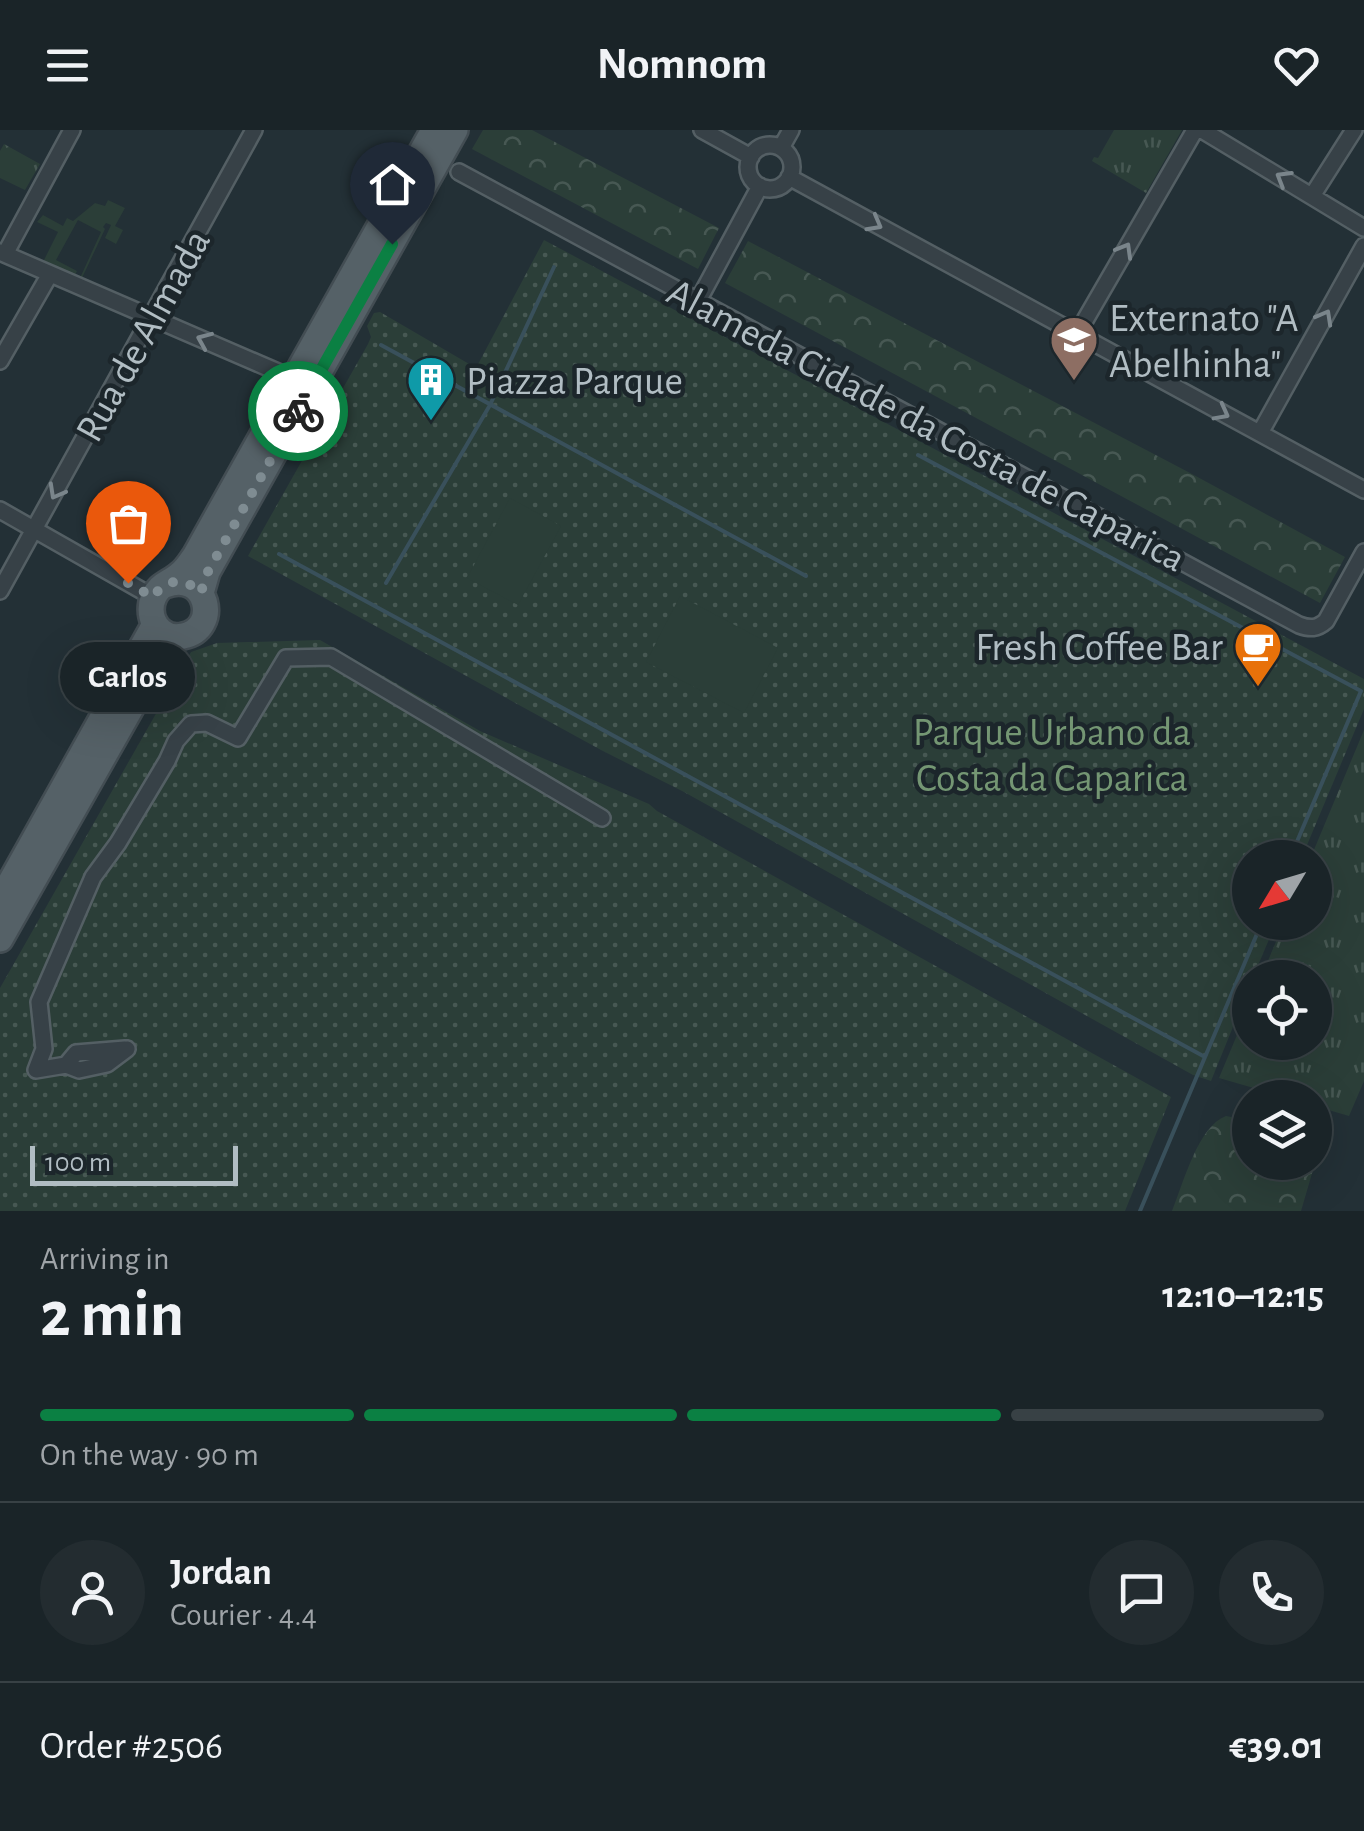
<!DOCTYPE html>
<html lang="en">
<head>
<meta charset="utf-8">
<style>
  body { margin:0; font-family:"Alegreya Sans",sans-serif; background:#232c30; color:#f1f3f6; height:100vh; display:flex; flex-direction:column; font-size:38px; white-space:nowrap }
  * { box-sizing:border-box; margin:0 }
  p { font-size:32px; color:#9fa4a8 }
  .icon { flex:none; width:55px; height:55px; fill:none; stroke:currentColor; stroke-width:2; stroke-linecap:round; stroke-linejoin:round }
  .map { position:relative; height:1081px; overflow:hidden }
  .details { display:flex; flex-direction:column; background:#1a2428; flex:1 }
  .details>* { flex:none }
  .needle { width:65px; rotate:232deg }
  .controls { position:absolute; left:1232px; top:710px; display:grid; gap:20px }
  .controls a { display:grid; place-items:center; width:100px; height:100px; border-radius:50%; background:#1a2428; box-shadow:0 10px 40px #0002,0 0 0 2px #384145; font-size:50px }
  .scale { position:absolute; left:30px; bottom:25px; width:208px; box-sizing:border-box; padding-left:10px; border:5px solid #b1bdc3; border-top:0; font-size:28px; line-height:35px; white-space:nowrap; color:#b1bdc3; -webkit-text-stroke:8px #1c262b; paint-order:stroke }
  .pin { position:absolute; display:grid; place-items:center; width:85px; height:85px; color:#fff; margin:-102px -42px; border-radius:50% 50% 50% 0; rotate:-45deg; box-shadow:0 0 10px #0007 }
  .pin .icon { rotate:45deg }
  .courier { position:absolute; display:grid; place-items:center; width:100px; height:100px; margin:-50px; border:8px solid #0b8043; border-radius:50%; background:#fff; color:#222; box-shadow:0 2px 12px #0007 }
  .bubble { position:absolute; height:70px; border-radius:35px; background:#1a2428; box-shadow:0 10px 40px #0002,0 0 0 2px #384145; font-size:32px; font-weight:600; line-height:70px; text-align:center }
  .overview em { font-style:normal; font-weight:600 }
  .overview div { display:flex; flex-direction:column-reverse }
  .overview { display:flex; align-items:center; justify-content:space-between; height:170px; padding:0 40px }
  h1 { font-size:65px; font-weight:600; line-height:75px }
  .bar { display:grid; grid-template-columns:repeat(4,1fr); gap:15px 10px; align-content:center; height:120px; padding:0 40px }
  .bar i { height:12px; border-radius:8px; background:#384145 }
  .bar .on { background:#0b8043 }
  .bar p { grid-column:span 4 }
  .line { display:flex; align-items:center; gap:25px; padding:0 40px; border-top:2px solid #384145 }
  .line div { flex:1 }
  .round { display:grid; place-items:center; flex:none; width:105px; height:105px; border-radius:52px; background:#232c30 }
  header { display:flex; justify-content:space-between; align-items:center; height:130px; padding:0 40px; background:#1a2428; font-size:45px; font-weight:600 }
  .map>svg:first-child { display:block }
  .grass { fill:url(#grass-tufts) }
  .forest { fill:url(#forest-crowns) }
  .park { fill:url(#park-dots) }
  .garden { fill:#2b3e38 }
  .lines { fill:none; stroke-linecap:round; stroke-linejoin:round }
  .stream { stroke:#39505b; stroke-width:4 }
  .street-casing { stroke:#545f64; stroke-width:20 }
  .primary-casing { stroke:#434d53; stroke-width:30 }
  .street { stroke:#374147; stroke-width:15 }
  .primary { stroke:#556167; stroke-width:25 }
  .oneway { stroke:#7a858b }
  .done { stroke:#7f8c92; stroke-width:10; stroke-dasharray:0 18 }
  .route { stroke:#0b8043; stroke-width:12 }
  .labels { text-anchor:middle; stroke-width:9; stroke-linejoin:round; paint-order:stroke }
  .poi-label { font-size:40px; fill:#b1bdc3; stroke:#1c262b; text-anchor:start }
  .street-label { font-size:40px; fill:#b1bdc3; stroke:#1c262b }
  .park-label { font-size:40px; fill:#749673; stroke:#1c262b }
</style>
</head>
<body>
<header><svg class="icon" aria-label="menu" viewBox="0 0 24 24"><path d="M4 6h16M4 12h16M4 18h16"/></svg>Nomnom<svg class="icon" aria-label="heart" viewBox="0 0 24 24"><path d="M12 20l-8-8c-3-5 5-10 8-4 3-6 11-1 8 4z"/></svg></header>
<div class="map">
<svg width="1364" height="1081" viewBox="0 0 1364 1081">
  <defs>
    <pattern id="grass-tufts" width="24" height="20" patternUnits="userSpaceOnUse" patternTransform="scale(2.5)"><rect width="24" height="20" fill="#2b3e38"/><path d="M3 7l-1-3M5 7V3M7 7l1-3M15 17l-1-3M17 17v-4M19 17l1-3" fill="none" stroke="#475853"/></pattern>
    <pattern id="forest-crowns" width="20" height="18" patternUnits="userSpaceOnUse" patternTransform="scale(2.5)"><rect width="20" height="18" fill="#2b3e38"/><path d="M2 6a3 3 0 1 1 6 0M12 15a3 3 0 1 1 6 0" fill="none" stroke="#475853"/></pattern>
    <pattern id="park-dots" width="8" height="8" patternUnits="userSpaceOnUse" patternTransform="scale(2.5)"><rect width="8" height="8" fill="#2b3e38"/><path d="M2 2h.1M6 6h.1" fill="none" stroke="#475853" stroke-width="1.8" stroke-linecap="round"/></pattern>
  </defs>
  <rect width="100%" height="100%" fill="#233036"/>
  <!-- grass -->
  <path class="grass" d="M1114 0H1182L1146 63 1092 31 1094 27 1098 28Z
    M4 14 40 34 25 60 0 48V21Z
    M1364 600V951L1349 986 1315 976V968L1285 967 1219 948 1250 874V912H1315V848L1261 847 1284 793 1315 792V728L1311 727Z"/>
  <!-- forest -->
  <path class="forest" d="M483 0H532L719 98 698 139 472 19Z
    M748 111 1192 344 1345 427 1320 473 725 153Z
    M1226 986 1250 991V1032L1312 1033 1313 1040 1301 1081H1172C1183 1054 1198 996 1226 986Z"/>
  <!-- park -->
  <path class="park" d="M544 110 1364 549V579L1302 727 1250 728V792L1276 793 1253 847 1250 848V855L1211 951 1193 945 684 662 601 620 248 426 368 214 371 207 367 196 374 183 380 182 476 238Z
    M320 510 480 601 649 674 657 681 1171 967 1125 1081H0V858L191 522 217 513Z"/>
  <!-- garden -->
  <path class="garden" d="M108 70 125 78 115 96 123 100 116 114 105 108 111 95 106 93 103 97 105 99 82 148H80L101 102 78 90 56 130 77 141 75 145 43 132 58 102 37 92 43 85 63 96 67 88 73 91 95 73 105 76Z
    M510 368 561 396 518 475 467 448Z
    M680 466 778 518 744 583 646 532Z"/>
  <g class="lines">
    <!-- stream -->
    <path class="stream" d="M381 215 806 446
      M918 325 1361 561 1290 728
      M279 424 1205 927
      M386 453 490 275 554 137
      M1140 1081 1262 792"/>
    <!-- street casing -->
    <g class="street-casing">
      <path id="street" d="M702 0 751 27
        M1202 0 1364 98
        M748 37a22 22 0 1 1 44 0a22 22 0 1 1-44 0Z
        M781 18 791 0
        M459 42 1299 495C1310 499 1317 499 1326 491L1364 422
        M789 47 1364 360
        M1312 66 1354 0
        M0 122 294 249
        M5 124 72 0
        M698 171 760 56
        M1077 204 1195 0
        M0 231 50 144
        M1260 303 1364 116
        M0 380 153 467
        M0 461 254 0
        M127 919 107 934 79 940 66 935 36 940 44 919 39 872 93 747 118 713 167 631 176 611 191 594 207 593 238 608 286 528 331 527 602 688
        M66 935 76 923 125 919"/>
    </g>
    <!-- primary casing -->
    <g class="primary-casing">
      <path id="primary" d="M165 455C208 439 221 499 183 506 175 508 167 506 161 501 148 490 148 470 160 458 166 453 173 450 179 445 186 440 190 433 195 426L434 0
        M201 463 207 442 455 0
        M0 771 155 494
        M0 809 158 530 175 507"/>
    </g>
    <!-- street -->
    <use href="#street" class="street"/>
    <!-- primary -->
    <use href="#primary" class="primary"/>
  </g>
  <!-- one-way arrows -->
  <defs><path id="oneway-chevron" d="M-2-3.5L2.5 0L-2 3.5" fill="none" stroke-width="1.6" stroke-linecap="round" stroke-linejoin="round" transform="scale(2.5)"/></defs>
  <g class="oneway">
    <use href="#oneway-chevron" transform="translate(1283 48) rotate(-149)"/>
    <use href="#oneway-chevron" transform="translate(875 94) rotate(29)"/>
    <use href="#oneway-chevron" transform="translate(1125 120) rotate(-60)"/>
    <use href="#oneway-chevron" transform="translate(1325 187) rotate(-61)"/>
    <use href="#oneway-chevron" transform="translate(204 210) rotate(-157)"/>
    <use href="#oneway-chevron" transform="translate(1222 283) rotate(28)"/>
    <use href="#oneway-chevron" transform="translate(56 362) rotate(119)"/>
  </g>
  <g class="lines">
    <!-- done -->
    <path class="done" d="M128 453 153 467C166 448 185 447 201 463L205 447 298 281"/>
    <!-- route -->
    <path class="route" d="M298 281 392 114"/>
  </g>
  <!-- icons -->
  <defs>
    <g id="school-pin" transform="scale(2.5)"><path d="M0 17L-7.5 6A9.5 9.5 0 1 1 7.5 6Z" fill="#8d6e63" stroke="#1c262b"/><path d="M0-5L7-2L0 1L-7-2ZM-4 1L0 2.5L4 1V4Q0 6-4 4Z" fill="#fff"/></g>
    <g id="building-pin" transform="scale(2.5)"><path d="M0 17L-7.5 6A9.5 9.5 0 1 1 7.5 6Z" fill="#0f9aa8" stroke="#1c262b"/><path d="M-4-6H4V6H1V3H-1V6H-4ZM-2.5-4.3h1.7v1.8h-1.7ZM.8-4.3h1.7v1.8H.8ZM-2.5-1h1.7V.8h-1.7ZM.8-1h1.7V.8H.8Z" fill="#fff"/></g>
    <g id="cafe-pin" transform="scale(2.5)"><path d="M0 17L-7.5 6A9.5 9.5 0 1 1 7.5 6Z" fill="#e8710a" stroke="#1c262b"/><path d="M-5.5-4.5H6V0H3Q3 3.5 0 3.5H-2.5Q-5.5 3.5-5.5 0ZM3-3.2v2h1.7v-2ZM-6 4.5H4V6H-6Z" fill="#fff"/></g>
  </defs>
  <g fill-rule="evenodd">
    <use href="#school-pin" x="1074" y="210"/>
    <use href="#building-pin" x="431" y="250"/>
    <use href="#cafe-pin" x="1258" y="516"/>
  </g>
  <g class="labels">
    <!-- poi labels -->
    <g class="poi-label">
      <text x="1109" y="201">Externato "A<tspan x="1109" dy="46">Abelhinha"</tspan></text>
      <text x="466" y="264">Piazza Parque</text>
      <text x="1223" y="530" text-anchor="end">Fresh Coffee Bar</text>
    </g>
    <!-- street labels -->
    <g class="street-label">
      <text transform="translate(142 205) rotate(-61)" y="14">Rua de Almada</text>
      <text transform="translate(927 294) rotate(28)" y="14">Alameda Cidade da Costa de Caparica</text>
    </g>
    <!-- park labels -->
    <g class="park-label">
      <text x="1052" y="615">Parque Urbano da<tspan x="1052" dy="46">Costa da Caparica</tspan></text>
    </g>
  </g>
</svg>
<div class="controls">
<a><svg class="needle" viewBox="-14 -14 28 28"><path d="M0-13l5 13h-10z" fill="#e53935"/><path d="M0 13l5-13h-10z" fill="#9fa4a8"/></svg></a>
<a><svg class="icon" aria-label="locate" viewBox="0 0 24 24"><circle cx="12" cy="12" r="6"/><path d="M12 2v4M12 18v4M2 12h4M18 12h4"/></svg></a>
<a><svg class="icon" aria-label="layers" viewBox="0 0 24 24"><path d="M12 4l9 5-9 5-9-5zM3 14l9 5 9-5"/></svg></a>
</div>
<div class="scale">100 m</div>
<div class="pin" style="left:128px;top:453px;background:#ea580c"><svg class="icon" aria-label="bag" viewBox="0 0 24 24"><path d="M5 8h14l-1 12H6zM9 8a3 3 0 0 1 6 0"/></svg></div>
<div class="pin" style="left:392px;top:114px;background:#1f2937"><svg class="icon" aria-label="home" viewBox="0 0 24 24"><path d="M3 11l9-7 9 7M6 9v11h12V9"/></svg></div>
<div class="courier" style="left:298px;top:281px"><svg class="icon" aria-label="bike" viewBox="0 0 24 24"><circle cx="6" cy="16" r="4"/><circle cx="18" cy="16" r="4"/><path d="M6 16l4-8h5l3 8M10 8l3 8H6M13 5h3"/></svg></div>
<div class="bubble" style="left:60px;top:512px;width:135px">Carlos</div>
</div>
<section class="details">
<div class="overview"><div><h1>2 min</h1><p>Arriving in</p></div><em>12:10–12:15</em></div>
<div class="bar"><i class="on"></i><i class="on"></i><i class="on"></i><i></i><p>On the way · 90 m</p></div>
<div class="line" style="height:180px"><a class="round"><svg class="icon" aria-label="person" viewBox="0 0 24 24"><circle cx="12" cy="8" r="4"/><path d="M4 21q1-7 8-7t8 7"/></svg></a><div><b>Jordan</b><p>Courier · 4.4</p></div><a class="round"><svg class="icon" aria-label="chat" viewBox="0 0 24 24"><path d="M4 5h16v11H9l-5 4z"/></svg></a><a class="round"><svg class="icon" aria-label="phone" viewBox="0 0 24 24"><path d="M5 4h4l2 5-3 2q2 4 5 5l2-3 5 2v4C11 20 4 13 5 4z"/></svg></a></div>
<div class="line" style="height:130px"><div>Order #2506</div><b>€39.01</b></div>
</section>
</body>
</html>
